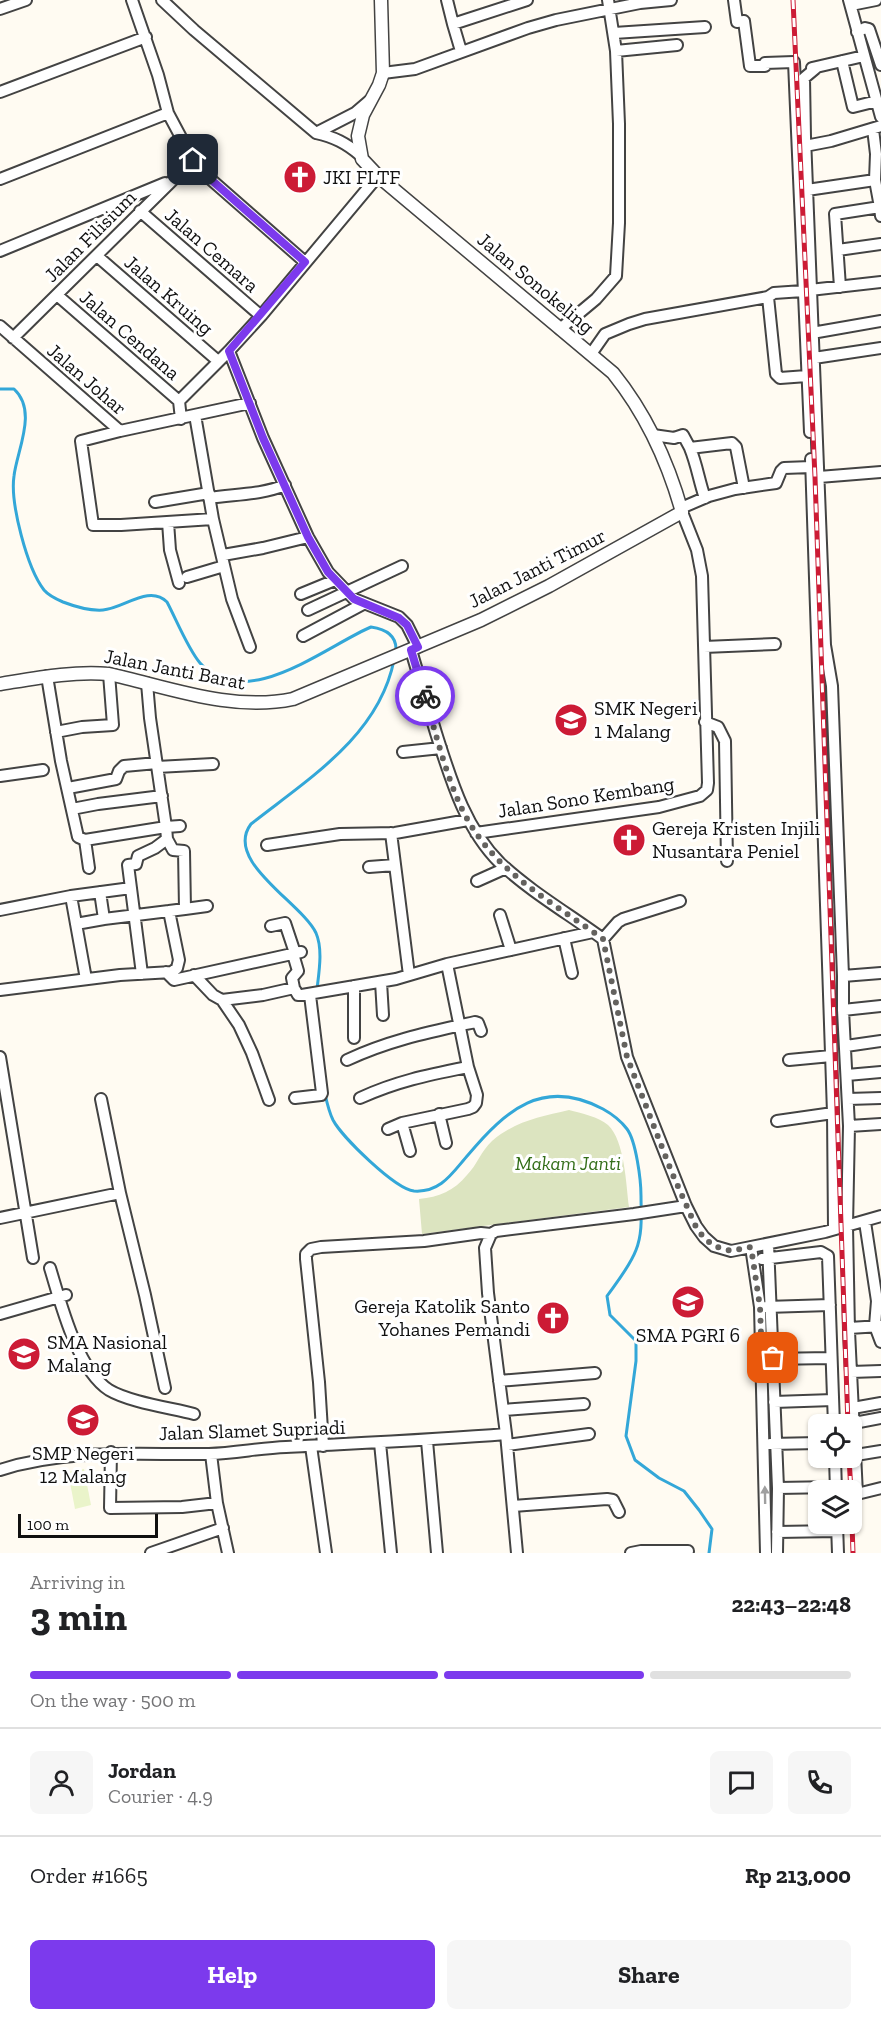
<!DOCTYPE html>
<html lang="en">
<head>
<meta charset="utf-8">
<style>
  body { margin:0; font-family:"Zilla Slab",serif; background:#f6f6f6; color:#202124; height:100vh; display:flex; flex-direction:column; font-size:22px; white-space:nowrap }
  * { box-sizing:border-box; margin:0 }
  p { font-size:20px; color:#757577 }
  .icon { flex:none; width:33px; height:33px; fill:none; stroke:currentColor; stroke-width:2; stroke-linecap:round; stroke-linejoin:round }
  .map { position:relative; height:1553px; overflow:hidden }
  .panel { display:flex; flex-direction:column; background:#fff; flex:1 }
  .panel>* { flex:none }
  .tools { position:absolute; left:808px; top:1414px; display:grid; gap:12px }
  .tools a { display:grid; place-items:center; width:54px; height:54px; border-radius:9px; background:#fff; box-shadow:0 2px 4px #0004; font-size:30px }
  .scale { position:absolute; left:18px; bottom:15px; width:140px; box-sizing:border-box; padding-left:6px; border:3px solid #101010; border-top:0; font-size:16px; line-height:21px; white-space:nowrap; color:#101010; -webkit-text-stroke:4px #fff; paint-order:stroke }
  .pin { position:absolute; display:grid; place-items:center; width:51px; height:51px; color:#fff; margin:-26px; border-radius:12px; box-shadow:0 3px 9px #0006 }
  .courier { position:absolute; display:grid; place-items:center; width:60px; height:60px; margin:-30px; border:4px solid #7c3aed; border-radius:50%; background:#fff; color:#222; box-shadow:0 2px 8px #0007 }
  .headline em { font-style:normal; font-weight:700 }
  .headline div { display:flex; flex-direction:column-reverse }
  .headline { display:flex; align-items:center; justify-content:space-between; height:102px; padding:0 30px }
  h1 { font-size:39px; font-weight:700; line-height:45px }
  .bar { display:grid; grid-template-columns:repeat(4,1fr); gap:9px 6px; align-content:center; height:72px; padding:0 30px }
  .bar i { height:8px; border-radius:4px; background:#e0e0e0 }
  .bar .on { background:#7c3aed }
  .bar p { grid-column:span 4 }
  .line { display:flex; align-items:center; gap:15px; padding:0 30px; border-top:2px solid #e0e0e0 }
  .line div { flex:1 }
  .round { display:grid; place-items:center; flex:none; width:63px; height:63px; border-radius:9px; background:#f6f6f6 }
  .primary-button { display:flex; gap:12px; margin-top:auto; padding:12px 30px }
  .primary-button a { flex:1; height:69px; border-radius:9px; background:#7c3aed; color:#fff; font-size:24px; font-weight:700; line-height:69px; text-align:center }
  .primary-button a+a { background:#f6f6f6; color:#202124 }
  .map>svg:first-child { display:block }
  .cemetery { fill:#dce4c0 }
  .pitch { fill:#eaf4ca }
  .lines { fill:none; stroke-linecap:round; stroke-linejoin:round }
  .stream { stroke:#33a7d8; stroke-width:3 }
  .minor-casing { stroke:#434343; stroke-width:14 }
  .tertiary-casing { stroke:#434343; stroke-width:15 }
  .minor { stroke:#fff; stroke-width:10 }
  .tertiary { stroke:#fff; stroke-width:12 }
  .rail-casing { stroke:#cc1b35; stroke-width:5 }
  .rail { stroke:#fff; stroke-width:3; stroke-dasharray:9; stroke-linecap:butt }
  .oneway { fill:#9f9f9f }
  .done { stroke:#64625f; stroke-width:6; stroke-dasharray:0 10.8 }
  .route { stroke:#7c3aed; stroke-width:8 }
  .labels { text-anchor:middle; stroke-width:6; stroke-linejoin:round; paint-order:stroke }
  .poi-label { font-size:20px; fill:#101010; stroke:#fff; text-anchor:start }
  .street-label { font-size:20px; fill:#101010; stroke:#fff }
  .park-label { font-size:20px; font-style:italic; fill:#336e19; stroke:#fff }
</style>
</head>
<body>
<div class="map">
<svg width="881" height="1553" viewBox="0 0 881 1553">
  <rect width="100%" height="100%" fill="#fffbf2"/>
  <!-- cemetery -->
  <path class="cemetery" d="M569 1110C581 1113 599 1117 608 1125 625 1141 626 1185 629 1207L422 1234 419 1199C439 1197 454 1191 467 1175 477 1165 481 1151 492 1141 515 1121 540 1117 569 1110Z"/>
  <!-- pitch -->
  <path class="pitch" d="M84 1469 91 1505 75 1509 68 1472Z"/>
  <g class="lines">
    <!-- stream -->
    <path class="stream" d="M0 389H14C38 411 17 450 14 476 10 503 27 568 44 590 49 596 56 599 63 602 76 607 89 611 103 610 123 609 149 584 167 602 176 619 188 649 200 663 245 714 326 646 371 627 385 629 397 635 396 651
      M317 989C319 972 323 949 316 933 302 903 223 861 251 824 308 779 379 736 394 660
      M325 1094C327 1103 329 1112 333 1120 342 1137 395 1189 414 1191 441 1193 453 1172 468 1155 506 1110 543 1077 603 1109 612 1114 621 1121 627 1129 636 1141 641 1180 641 1196 641 1213 643 1233 636 1250 630 1266 617 1282 607 1296L610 1315 636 1341V1361L626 1436 635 1460 659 1478 684 1491 699 1510 712 1529 709 1553"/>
    <!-- minor casing -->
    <g class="minor-casing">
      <path id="minor" d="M132 0 158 75 168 113 193 160 208 177 305 262
        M162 0 194 30 316 133C334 137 346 143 360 155
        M447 0 453 24 527 0
        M734 0 737 22 744 21 750 66H765
        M849 0 881 117
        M851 5 876 0
        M0 9 26 0
        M453 24 461 51
        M857 32 865 28 869 29 881 65
        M614 33 705 27
        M616 51 677 45
        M842 61 853 107 877 101
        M765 63 794 62 810 432
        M812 68 864 56
        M816 68 804 78 805 137 825 645 832 686 843 976V1010L849 1126 847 1226 849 1331 857 1494 881 1488
        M383 73 415 69 528 28 556 20 640 3 671 0
        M0 92 146 37
        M873 129 876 154 875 180
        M316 133 355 113 369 101
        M805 146 831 141 881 126
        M0 179 168 113
        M807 190 875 180 880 207
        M140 211 261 316
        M838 250 881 244
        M0 251 165 183
        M97 256 218 361
        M840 287 835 214 880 207 881 216
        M810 290 881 282
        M57 295 179 401
        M768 297 776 374 780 378 807 376
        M0 326 120 431 250 403
        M560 329 596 299 616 276 619 223V124L616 51 608 0
        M812 333 881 321
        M13 338 193 160
        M229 351 263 438 308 537 328 572 354 599 399 617 407 625 418 647
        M591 354 605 334 629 324 645 319 768 297 774 293 803 291
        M814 358 881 348
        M195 415 213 519
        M181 419 179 401 229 351 261 316 378 176
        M120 431 81 441 93 525H121L213 519 232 599 250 647
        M653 435 674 438 683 435 690 448
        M811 459 833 1113 834 1229
        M819 477 881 472
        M209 498C235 494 261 495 285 485
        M705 498C699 481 697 465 690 448L732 443 736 447 744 488
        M155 502 209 493
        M681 508 709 496 735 489 776 483 781 471 784 468 811 467
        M168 522 170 550 179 583
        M223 555 263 548 308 537
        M187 577 224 566
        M301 594 335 580
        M308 610 402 566
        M303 636 363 604
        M704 647 775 644
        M411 650C419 678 428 706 436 733 451 780 465 828 500 863 531 892 569 914 603 939L627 1057 686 1206 696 1226 704 1237 714 1246 731 1251 825 1232 881 1216
        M47 676 61 761 78 837 85 840 166 827 167 839 155 848 138 856 136 864 128 865 142 974
        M147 683 150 718 166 827 180 826
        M705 722 718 727 725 741 727 861
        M56 732 82 727 113 725 109 674
        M403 752 441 748
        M157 767 213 764
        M0 776 43 770
        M68 788 116 779 119 771 124 766 157 763
        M72 809 98 804 162 796
        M391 833 409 975
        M476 833 659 807 700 796 707 790 708 783 702 576 697 550 682 512
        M167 839 173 850 184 851 185 909 169 911
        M85 840 89 868
        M267 845 340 834 395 833 468 820
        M369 867 395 865
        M477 881 506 868
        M71 896 86 979
        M185 909 207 906
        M0 910 71 896 131 888
        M500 915 511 950
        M76 924 104 919 100 892
        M271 926 285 923 295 953
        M564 938 572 973
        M603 939 618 922 623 919 680 901
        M293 954 298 971 292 978 294 988
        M166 972 174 980 301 952
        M194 975 213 995 222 1000 239 1025 252 1053 269 1100
        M843 976 881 973
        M381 982 383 1015
        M0 990 120 975 172 972 177 968 179 960 169 911 104 919
        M222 1000 263 995 294 988 298 995H302L396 979 447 964 593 932
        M843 1010 881 1006
        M354 1038V986
        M846 1046 881 1041
        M0 1057 33 1258
        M347 1060C390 1040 430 1032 475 1022L478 1023 481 1031
        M789 1060 831 1056
        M847 1075 881 1072
        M295 1098 321 1095 322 1093 310 995
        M360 1098C397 1081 428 1075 468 1067
        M101 1099 120 1193
        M848 1099 881 1098
        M439 1114 446 1143
        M777 1121 833 1113
        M849 1126 881 1124
        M388 1129 402 1123
        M410 1151 402 1123 468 1109 473 1107 476 1103 477 1095 468 1067 447 964
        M0 1218 120 1193 145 1295 165 1388
        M865 1222 877 1301 875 1326 881 1342
        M491 1234 485 1248 488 1293 506 1434 517 1553
        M768 1244 778 1488 777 1553
        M751 1247 760 1307 766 1553
        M762 1259 821 1252 828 1256 834 1425
        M50 1268C61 1304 77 1369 109 1390 129 1402 171 1408 194 1414
        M766 1307 830 1305
        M0 1314 66 1295
        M849 1328 881 1326
        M768 1359 831 1358
        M851 1372 881 1371
        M499 1381 595 1373
        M774 1402 833 1400
        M853 1408 881 1403
        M503 1410 584 1404
        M854 1423 881 1418
        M427 1441 437 1553
        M380 1443 391 1553
        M770 1444 819 1443
        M507 1445 589 1434
        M311 1446 326 1553
        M323 1446 319 1382 306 1259V1254L311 1249 321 1247 424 1241 481 1233 491 1234 496 1231 634 1214 686 1206
        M111 1452 110 1508 182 1507 217 1503
        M211 1454 217 1503 228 1553
        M856 1455 881 1451
        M835 1458 836 1491
        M0 1470C68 1448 139 1455 209 1454 235 1453 261 1448 286 1447 360 1443 433 1440 506 1434
        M778 1488 835 1487
        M513 1506 607 1499 613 1500 619 1512
        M837 1524 838 1553
        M777 1532 837 1531
        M151 1553 223 1528
        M631 1553 641 1551H688"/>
    </g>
    <!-- tertiary casing -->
    <g class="tertiary-casing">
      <path id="tertiary" d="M0 684C37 678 72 671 109 674 168 687 232 712 293 699L481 620 549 586 682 512C668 462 646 414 613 373L378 176 362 159 358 136 363 115 379 85 383 73 381 0"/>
    </g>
    <!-- minor -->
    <use href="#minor" class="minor"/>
    <!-- tertiary -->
    <use href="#tertiary" class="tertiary"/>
    <!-- rail casing -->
    <g class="rail-casing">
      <path id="rail" d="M793 0 815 477 848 1425
        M849 1458 851 1491
        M852 1524 853 1553"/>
    </g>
    <!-- rail -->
    <use href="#rail" class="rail"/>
  </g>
  <!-- one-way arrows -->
  <defs><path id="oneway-solid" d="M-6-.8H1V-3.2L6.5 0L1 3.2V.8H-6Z" transform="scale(1.5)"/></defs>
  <use class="oneway" href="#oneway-solid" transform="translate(765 1495) rotate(-91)"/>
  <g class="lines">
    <!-- done -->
    <path class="done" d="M425 696C436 734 449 789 469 822 500 875 555 904 603 939L627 1057 672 1173 696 1227 704 1238 714 1246 731 1251 751 1247 760 1307 762 1359 773 1358"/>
    <!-- route -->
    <path class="route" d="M193 160 208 177 305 262 229 351 263 438 308 537 328 572 354 599 399 618 407 625 418 647 411 650 425 696"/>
  </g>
  <!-- icons -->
  <defs>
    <g id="church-disc" transform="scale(1.725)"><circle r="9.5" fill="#cc1b35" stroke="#fff"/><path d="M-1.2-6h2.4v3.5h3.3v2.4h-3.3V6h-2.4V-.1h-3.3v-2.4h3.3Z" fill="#fff"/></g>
    <g id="school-disc" transform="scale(1.725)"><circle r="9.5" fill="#cc1b35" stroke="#fff"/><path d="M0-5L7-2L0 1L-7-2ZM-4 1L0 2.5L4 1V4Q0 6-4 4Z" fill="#fff"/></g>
  </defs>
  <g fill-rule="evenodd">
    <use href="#church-disc" x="300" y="177"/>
    <use href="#school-disc" x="571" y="720"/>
    <use href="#church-disc" x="629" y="840"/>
    <use href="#school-disc" x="688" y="1302"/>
    <use href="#church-disc" x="553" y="1318"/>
    <use href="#school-disc" x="24" y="1354"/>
    <use href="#school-disc" x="83" y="1420"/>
  </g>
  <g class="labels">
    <!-- poi labels -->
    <g class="poi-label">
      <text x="323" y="184">JKI FLTF</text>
      <text x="594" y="715">SMK Negeri<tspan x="594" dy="23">1 Malang</tspan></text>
      <text x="652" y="835">Gereja Kristen Injili<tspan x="652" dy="23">Nusantara Peniel</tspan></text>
      <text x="530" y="1313" text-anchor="end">Gereja Katolik Santo<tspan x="530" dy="23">Yohanes Pemandi</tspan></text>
      <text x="688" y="1342" text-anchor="middle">SMA PGRI 6</text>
      <text x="47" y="1349">SMA Nasional<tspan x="47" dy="23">Malang</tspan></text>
      <text x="83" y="1460" text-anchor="middle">SMP Negeri<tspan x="83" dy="23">12 Malang</tspan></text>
    </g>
    <!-- street labels -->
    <g class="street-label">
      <text transform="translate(90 236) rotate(-45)" y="7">Jalan Filisium</text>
      <text transform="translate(212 250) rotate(41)" y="7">Jalan Cemara</text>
      <text transform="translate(536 283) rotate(40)" y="7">Jalan Sonokeling</text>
      <text transform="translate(169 295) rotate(41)" y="7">Jalan Kruing</text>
      <text transform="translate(130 335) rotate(41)" y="7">Jalan Cendana</text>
      <text transform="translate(87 379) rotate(41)" y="7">Jalan Johar</text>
      <text transform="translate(537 568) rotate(-27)" y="7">Jalan Janti Timur</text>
      <text transform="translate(175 669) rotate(11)" y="7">Jalan Janti Barat</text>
      <text transform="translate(586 797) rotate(-9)" y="7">Jalan Sono Kembang</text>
      <text transform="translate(252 1430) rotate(-2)" y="7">Jalan Slamet Supriadi</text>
    </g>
    <!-- park labels -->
    <g class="park-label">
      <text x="568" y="1170">Makam Janti</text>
    </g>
  </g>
</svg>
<div class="tools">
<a><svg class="icon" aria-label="locate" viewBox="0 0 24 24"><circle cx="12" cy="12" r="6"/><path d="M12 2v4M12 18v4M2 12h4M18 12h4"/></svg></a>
<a><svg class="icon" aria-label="layers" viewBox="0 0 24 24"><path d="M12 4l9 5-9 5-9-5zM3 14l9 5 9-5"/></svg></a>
</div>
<div class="scale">100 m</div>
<div class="pin" style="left:773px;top:1358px;background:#ea580c"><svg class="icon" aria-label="bag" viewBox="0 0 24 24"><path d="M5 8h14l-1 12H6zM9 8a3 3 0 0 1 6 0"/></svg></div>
<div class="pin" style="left:193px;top:160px;background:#1f2937"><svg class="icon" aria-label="home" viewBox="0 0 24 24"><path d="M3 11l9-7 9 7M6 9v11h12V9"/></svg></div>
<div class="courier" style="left:425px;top:696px"><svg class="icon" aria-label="bike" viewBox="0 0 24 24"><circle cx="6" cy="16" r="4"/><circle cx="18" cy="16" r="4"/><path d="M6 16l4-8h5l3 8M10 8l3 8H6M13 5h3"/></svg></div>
</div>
<section class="panel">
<div class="headline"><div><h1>3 min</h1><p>Arriving in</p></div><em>22:43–22:48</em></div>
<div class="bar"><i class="on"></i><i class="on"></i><i class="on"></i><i></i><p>On the way · 500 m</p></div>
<div class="line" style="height:108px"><a class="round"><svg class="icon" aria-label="person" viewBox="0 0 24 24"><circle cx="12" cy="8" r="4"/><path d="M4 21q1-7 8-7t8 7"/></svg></a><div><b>Jordan</b><p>Courier · 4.9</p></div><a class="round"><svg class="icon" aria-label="chat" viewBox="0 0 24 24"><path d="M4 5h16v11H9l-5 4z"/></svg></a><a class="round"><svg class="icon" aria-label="phone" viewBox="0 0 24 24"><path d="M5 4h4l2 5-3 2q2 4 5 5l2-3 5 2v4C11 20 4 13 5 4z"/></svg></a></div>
<div class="line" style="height:78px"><div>Order #1665</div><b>Rp 213,000</b></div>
<div class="primary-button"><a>Help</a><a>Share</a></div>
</section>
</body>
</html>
